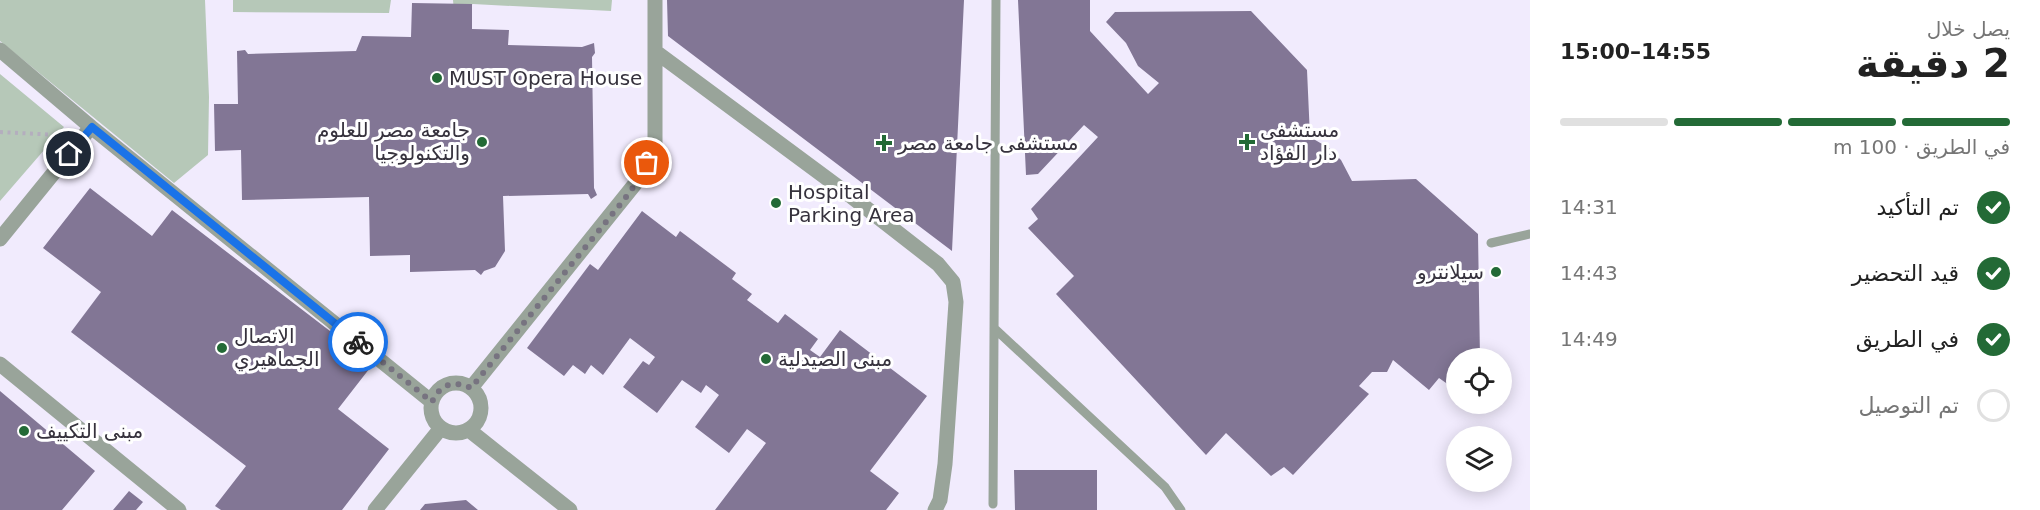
<!DOCTYPE html>
<html lang="ar">
<head>
<meta charset="utf-8">
<style>
  body { margin:0; font-family:"DejaVu Sans",Vazirmatn,sans-serif; background:#f6f6f6; color:#222; direction:rtl; height:100vh; display:flex; flex-direction:column; font-size:22px; white-space:nowrap }
  * { box-sizing:border-box; margin:0 }
  p { font-size:20px; color:#767676 }
  .icon { flex:none; width:33px; height:33px; fill:none; stroke:currentColor; stroke-width:2; stroke-linecap:round; stroke-linejoin:round }
  .map { position:relative; flex:1; overflow:hidden; direction:ltr }
  .side { display:flex; flex-direction:column; background:#fff; width:510px }
  .side>* { flex:none }
  .controls { position:absolute; left:1446px; top:348px; display:grid; gap:12px }
  .controls a { display:grid; place-items:center; width:66px; height:66px; border-radius:50%; background:#fff; box-shadow:0 3px 15px #0003; font-size:30px }
  .pin { position:absolute; display:grid; place-items:center; width:51px; height:51px; color:#fff; margin:-26px; border:3px solid #fff; border-radius:50%; box-shadow:0 2px 6px #0007 }
  .courier { position:absolute; display:grid; place-items:center; width:60px; height:60px; margin:-30px; border:4px solid #1a73e8; border-radius:50%; background:#fff; color:#222; box-shadow:0 2px 8px #0007 }
  .overview em { font-style:normal; font-weight:600 }
  .overview div { display:flex; flex-direction:column-reverse }
  .overview { display:flex; align-items:center; justify-content:space-between; height:102px; padding:0 30px }
  h1 { font-size:39px; font-weight:600; line-height:45px }
  .bar { display:grid; grid-template-columns:repeat(4,1fr); gap:9px 6px; align-content:center; height:72px; padding:0 30px }
  .bar i { height:8px; border-radius:4px; background:#e0e0e0 }
  .bar .on { background:#236a36 }
  .bar p { grid-column:span 4 }
  ol { padding:0 30px; list-style:none }
  li { display:flex; align-items:center; gap:18px; height:66px }
  li p { margin-inline-start:auto }
  li .icon { padding:6px; border-radius:50%; background:#236a36; color:#fff; stroke-width:4 }
  li:last-child { color:#767676 }
  li i { width:33px; height:33px; border:3px solid #e0e0e0; border-radius:50% }
  main { display:flex; flex:1; min-height:0 }
  .map>svg:first-child { display:block }
  .green { fill:#b6c8b8 }
  .building { fill:#827695 }
  .lines { fill:none; stroke-linecap:round; stroke-linejoin:round }
  .path { stroke:#b4aebe; stroke-width:4; stroke-dasharray:3 4.5; stroke-linecap:butt }
  .service { stroke:#99a49a; stroke-width:9 }
  .minor { stroke:#99a49a; stroke-width:15 }
  .done { stroke:#777380; stroke-width:6; stroke-dasharray:0 10.8 }
  .route { stroke:#1a73e8; stroke-width:8 }
  .poi-dot { fill:#236a36; stroke:#fff; stroke-width:2 }
  .labels { text-anchor:middle; stroke-width:6; stroke-linejoin:round; paint-order:stroke }
  .poi-label { font-size:20px; fill:#36323d; stroke:#fff; text-anchor:start }
</style>
</head>
<body>
<main>
<section class="side">
<div class="overview"><div><h1>2 دقيقة</h1><p>يصل خلال</p></div><em>14:55–15:00</em></div>
<div class="bar"><i class="on"></i><i class="on"></i><i class="on"></i><i></i><p>في الطريق · 100 m</p></div>
<ol>
<li><svg class="icon" aria-label="check" viewBox="0 0 24 24"><path d="M5 12l5 5 9-10"/></svg>تم التأكيد<p>14:31</p></li>
<li><svg class="icon" aria-label="check" viewBox="0 0 24 24"><path d="M5 12l5 5 9-10"/></svg>قيد التحضير<p>14:43</p></li>
<li><svg class="icon" aria-label="check" viewBox="0 0 24 24"><path d="M5 12l5 5 9-10"/></svg>في الطريق<p>14:49</p></li>
<li><i></i>تم التوصيل</li>
</ol>
</section>
<div class="map">
<svg width="1530" height="510" viewBox="0 0 1530 510">
  <rect width="100%" height="100%" fill="#f1ebfd"/>
  <!-- green -->
  <path class="green" d="M0 0H205L209 97 208 155 174 183 0 41Z
    M233 0H391L389 13 233 12Z
    M453 0H612L611 11 473 4 454 12Z
    M0 74 64 127 0 201Z"/>
  <!-- building -->
  <path class="building" d="M667 0H964L952 251 668 36Z
    M1018 0H1090V31L1148 94 1159 83 1138 66 1126 43 1106 22 1115 12 1251 11 1307 70 1310 137 1329 148 1341 160 1352 181 1416 179 1478 234 1480 358H1456V390L1439 378 1429 390 1393 360 1387 372H1372L1359 386 1369 394 1293 475 1284 467 1271 476 1226 433 1206 455 1056 294 1074 276 1028 228 1038 219 1031 209 1098 137 1084 125 1038 174 1026 175Z
    M412 3 472 4V29L509 30 508 45 582 47 594 43 595 53 592 57 594 188 597 195 591 199 588 194 503 196 505 251 495 267 484 271 481 275 475 270 410 272V255L370 256 369 197 242 200 241 150 215 151 214 104H238L237 51 245 50 248 54 356 51 362 36 411 37Z
    M90 188 152 236 172 210 373 364 338 409 389 449 342 510H221L215 506 246 466 71 332 101 292 43 248Z
    M642 211 676 237 680 231 736 273 732 279 752 294 747 300 778 323 785 314 818 339 810 350 820 357 840 330 927 396 870 471 899 493 886 510H715L766 443 747 429 729 453 695 427 719 395 706 385 701 393 682 380 657 413 623 387 643 361 649 365 655 357 630 338 603 375 591 365 585 374 573 365 564 376 527 348 590 264 598 270Z
    M0 391 95 471 62 510H0Z
    M1014 470H1097V510H1015Z
    M129 491 143 502 136 510H113Z
    M466 500 478 510H420L425 504Z"/>
  <g class="lines">
    <!-- path -->
    <path class="path" d="M0 132 59 135"/>
    <!-- service -->
    <path class="service" d="M1491 243 1530 234
      M994 328 1165 487 1181 510
      M993 504 996 0"/>
    <!-- minor -->
    <path class="minor" d="M0 50 91 127 432 402
      M656 52 852 197 938 264 953 282 956 302 945 464 940 500 935 510
      M0 239 91 127
      M0 364 179 510
      M431 408a25 25 0 1 1 50 0a25 25 0 1 1-50 0Z
      M471 388 643 174 655 143V0
      M469 430 570 510
      M375 510 441 428"/>
  </g>
  <g class="lines">
    <!-- done -->
    <path class="done" d="M358 342 432 402C440 384 454 380 471 388L623 201 643 174 647 163"/>
    <!-- route -->
    <path class="route" d="M69 154 92 127 358 342"/>
  </g>
  <!-- markers -->
  <g class="poi-dot">
    <circle cx="437" cy="78" r="6"/>
    <circle cx="482" cy="142" r="6"/>
    <path d="M1244 133h6v6h6v6h-6v6h-6v-6h-6v-6h6z"/>
    <path d="M881 134h6v6h6v6h-6v6h-6v-6h-6v-6h6z"/>
    <circle cx="776" cy="203" r="6"/>
    <circle cx="1496" cy="272" r="6"/>
    <circle cx="222" cy="348" r="6"/>
    <circle cx="766" cy="359" r="6"/>
    <circle cx="24" cy="431" r="6"/>
  </g>
  <g class="labels">
    <!-- poi labels -->
    <g class="poi-label">
      <text x="449" y="85">MUST Opera House</text>
      <text x="470" y="137" text-anchor="end">جامعة مصر للعلوم<tspan x="470" dy="23">والتكنولوجيا</tspan></text>
      <text x="1260" y="137">مستشفى<tspan x="1260" dy="23">دار الفؤاد</tspan></text>
      <text x="898" y="150">مستشفى جامعة مصر</text>
      <text x="788" y="199">Hospital<tspan x="788" dy="23">Parking Area</tspan></text>
      <text x="1484" y="279" text-anchor="end">سيلانترو</text>
      <text x="234" y="343">الاتصال<tspan x="234" dy="23">الجماهيري</tspan></text>
      <text x="778" y="366">مبنى الصيدلية</text>
      <text x="36" y="438">مبنى التكييف</text>
    </g>
  </g>
</svg>
<div class="controls">
<a><svg class="icon" aria-label="locate" viewBox="0 0 24 24"><circle cx="12" cy="12" r="6"/><path d="M12 2v4M12 18v4M2 12h4M18 12h4"/></svg></a>
<a><svg class="icon" aria-label="layers" viewBox="0 0 24 24"><path d="M12 4l9 5-9 5-9-5zM3 14l9 5 9-5"/></svg></a>
</div>
<div class="pin" style="left:647px;top:163px;background:#ea580c"><svg class="icon" aria-label="bag" viewBox="0 0 24 24"><path d="M5 8h14l-1 12H6zM9 8a3 3 0 0 1 6 0"/></svg></div>
<div class="pin" style="left:69px;top:154px;background:#1f2937"><svg class="icon" aria-label="home" viewBox="0 0 24 24"><path d="M3 11l9-7 9 7M6 9v11h12V9"/></svg></div>
<div class="courier" style="left:358px;top:342px"><svg class="icon" aria-label="bike" viewBox="0 0 24 24"><circle cx="6" cy="16" r="4"/><circle cx="18" cy="16" r="4"/><path d="M6 16l4-8h5l3 8M10 8l3 8H6M13 5h3"/></svg></div>
</div>
</main>
</body>
</html>
